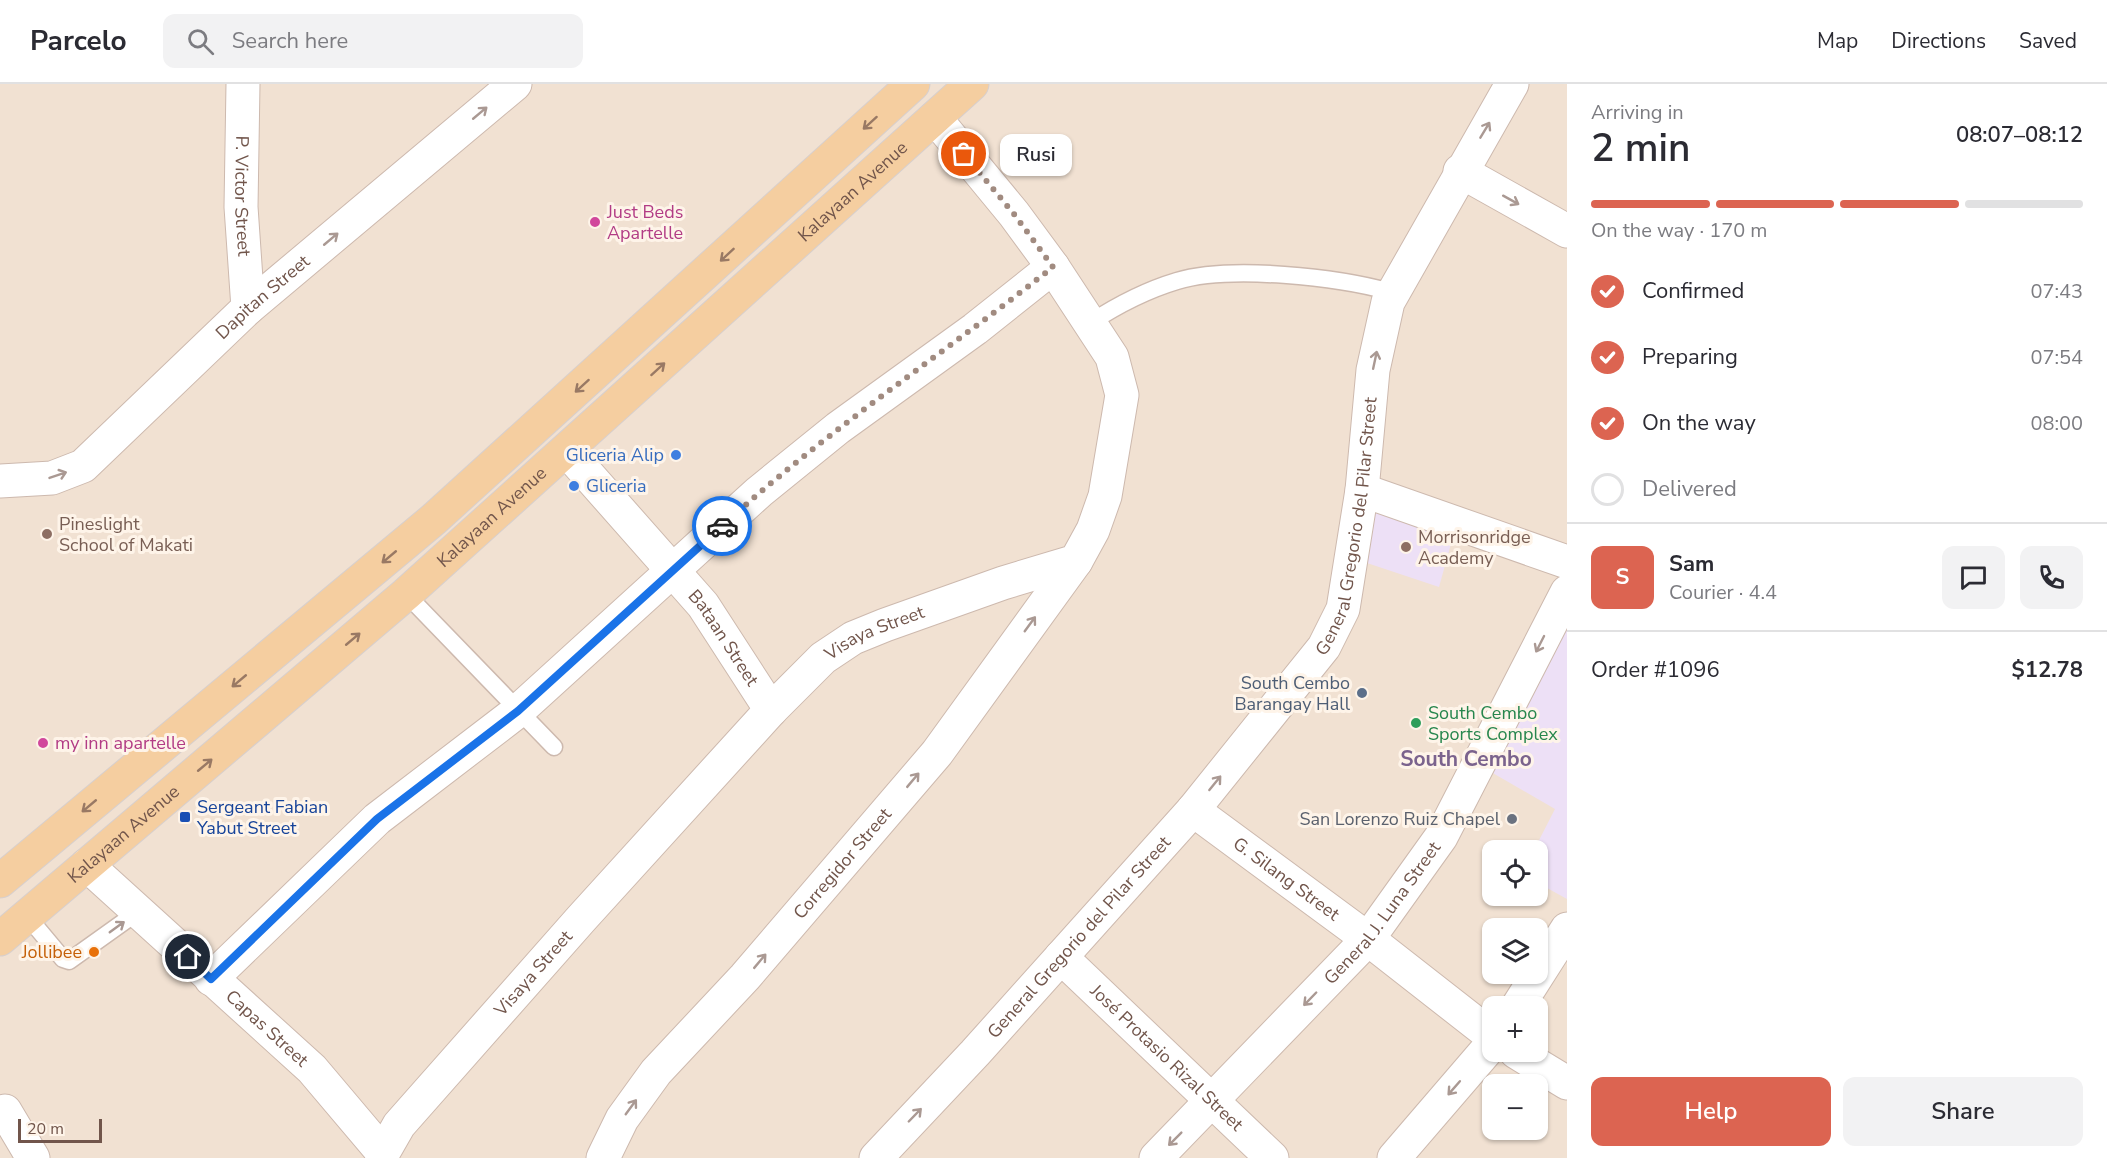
<!DOCTYPE html>
<html lang="en">
<head>
<meta charset="utf-8">
<style>
  body { margin:0; font-family:"Nunito Sans",sans-serif; background:#f2f2f3; color:#2b2b33; height:100vh; display:flex; flex-direction:column; font-size:22px; white-space:nowrap }
  * { box-sizing:border-box; margin:0 }
  p { font-size:20px; color:#7c7c81 }
  .icon { flex:none; width:33px; height:33px; fill:none; stroke:currentColor; stroke-width:2; stroke-linecap:round; stroke-linejoin:round }
  .map { position:relative; flex:1; overflow:hidden }
  .details { display:flex; flex-direction:column; background:#fff; width:540px }
  .details>* { flex:none }
  .buttons { position:absolute; left:1482px; top:756px; display:grid; gap:12px }
  .buttons a { display:grid; place-items:center; width:66px; height:66px; border-radius:12px; background:#fff; box-shadow:0 2px 4px #0004; font-size:30px }
  .scale { position:absolute; left:18px; bottom:15px; width:84px; box-sizing:border-box; padding-left:6px; border:3px solid #71554b; border-top:0; font-size:16px; line-height:21px; white-space:nowrap; color:#71554b; -webkit-text-stroke:4px #fef4e9; paint-order:stroke }
  .pin { position:absolute; display:grid; place-items:center; width:51px; height:51px; color:#fff; margin:-26px; border:3px solid #fff; border-radius:50%; box-shadow:0 2px 6px #0007 }
  .courier { position:absolute; display:grid; place-items:center; width:60px; height:60px; margin:-30px; border:4px solid #1a73e8; border-radius:50%; background:#fff; color:#222; box-shadow:0 2px 8px #0007 }
  .bubble { position:absolute; height:42px; border-radius:12px; background:#fff; box-shadow:0 2px 4px #0004; font-size:20px; font-weight:600; line-height:42px; text-align:center }
  .headline em { font-style:normal; font-weight:600 }
  .headline div { display:flex; flex-direction:column-reverse }
  .headline { display:flex; align-items:center; justify-content:space-between; height:102px; padding:0 24px }
  h1 { font-size:39px; font-weight:600; line-height:45px }
  .bar { display:grid; grid-template-columns:repeat(4,1fr); gap:9px 6px; align-content:center; height:72px; padding:0 24px }
  .bar i { height:8px; border-radius:4px; background:#e1e1e2 }
  .bar .active { background:#dc6451 }
  .bar p { grid-column:span 4 }
  .line { display:flex; align-items:center; gap:15px; padding:0 24px; border-top:2px solid #e1e1e2 }
  .line div { flex:1 }
  .round { display:grid; place-items:center; flex:none; width:63px; height:63px; border-radius:12px; background:#f2f2f3 }
  ol { padding:0 24px; list-style:none }
  li { display:flex; align-items:center; gap:18px; height:66px }
  li p { margin-inline-start:auto }
  li .icon { padding:6px; border-radius:50%; background:#dc6451; color:#fff; stroke-width:4 }
  li:last-child { color:#7c7c81 }
  li i { width:33px; height:33px; border:3px solid #e1e1e2; border-radius:50% }
  .action { display:flex; gap:12px; margin-top:auto; padding:12px 24px }
  .action a { flex:1; height:69px; border-radius:12px; background:#dc6451; color:#fff; font-size:24px; font-weight:600; line-height:69px; text-align:center }
  .action a+a { background:#f2f2f3; color:#2b2b33 }
  header { display:flex; align-items:center; gap:36px; box-sizing:border-box; height:84px; padding:0 30px; background:#fff; border-bottom:2px solid #e1e1e2 }
  header strong { font-size:28px }
  nav { display:flex; gap:33px; margin-inline-start:auto; font-size:21px }
  .search { width:420px; height:54px; background:#f2f2f3; display:flex; align-items:center; gap:15px; box-sizing:border-box; padding:0 21px; border-radius:12px; color:#7c7c81; font-size:22px }
  main { display:flex; flex:1; min-height:0 }
  .map>svg:first-child { display:block }
  .residential { fill:#f1e1d2; fill-rule:evenodd }
  .education { fill:#ede0f6 }
  .lines { fill:none; stroke-linecap:round; stroke-linejoin:round }
  .service-casing { stroke:#cdb9ae; stroke-width:19 }
  .minor-casing { stroke:#cdb9ae; stroke-width:35 }
  .primary-casing { stroke:#d7cfcd; stroke-width:35 }
  .service { stroke:#fff; stroke-width:16 }
  .minor { stroke:#fff; stroke-width:33 }
  .primary { stroke:#f5cea0; stroke-width:33 }
  .oneway { stroke:#aa9993 }
  .oneway2 { stroke:#997964 }
  .done { stroke:#a18b80; stroke-width:6; stroke-dasharray:0 10.8 }
  .route { stroke:#1a73e8; stroke-width:8 }
  .hotel-dot { fill:#d1479c; stroke:#fef4e9; stroke-width:2 }
  .shop-dot { fill:#3f7fe0; stroke:#fef4e9; stroke-width:2 }
  .education-dot { fill:#8d6e63; stroke:#fef4e9; stroke-width:2 }
  .service-dot { fill:#5c6f8a; stroke:#fef4e9; stroke-width:2 }
  .leisure-dot { fill:#2e9e5b; stroke:#fef4e9; stroke-width:2 }
  .transit-dot { fill:#1a4fb4; stroke:#fef4e9; stroke-width:2 }
  .worship-dot { fill:#6b7280; stroke:#fef4e9; stroke-width:2 }
  .food-dot { fill:#e8710a; stroke:#fef4e9; stroke-width:2 }
  .labels { text-anchor:middle; stroke-width:6; stroke-linejoin:round; paint-order:stroke }
  .street-label { font-size:18px; fill:#71554b; stroke:#fef4e9 }
  .hotel-label { font-size:18px; fill:#b23c85; stroke:#fef4e9; text-anchor:start }
  .shop-label { font-size:18px; fill:#366cbe; stroke:#fef4e9; text-anchor:end }
  .education-label { font-size:18px; fill:#785e54; stroke:#fef4e9; text-anchor:start }
  .service-label { font-size:18px; fill:#4e5e75; stroke:#fef4e9; text-anchor:end }
  .leisure-label { font-size:18px; fill:#27864d; stroke:#fef4e9; text-anchor:start }
  .transit-label { font-size:18px; fill:#164399; stroke:#fef4e9; text-anchor:start }
  .worship-label { font-size:18px; fill:#5b616d; stroke:#fef4e9; text-anchor:end }
  .food-label { font-size:18px; fill:#c56008; stroke:#fef4e9; text-anchor:end }
  .quarter-label { font-size:21px; font-weight:bold; fill:#7b638d; stroke:#fef4e9 }
</style>
</head>
<body>
<header>
<strong>Parcelo</strong>
<div class="search"><svg class="icon" aria-label="search" viewBox="0 0 24 24"><circle cx="10" cy="10" r="6"/><path d="M15 15l6 6"/></svg>Search here</div>
<nav><a>Map</a><a>Directions</a><a>Saved</a></nav>
</header>
<main>
<div class="map">
<svg width="1567" height="1074" viewBox="0 0 1567 1074">
  <rect width="100%" height="100%" fill="#faf0e3"/>
  <!-- residential -->
  <path class="residential" d="M0 0H1567V1074H0ZM1492 766H1538V812H1492ZM1492 844H1538V890H1492ZM1492 922H1538V968H1492ZM1492 1000H1538V1046H1492Z"/>
  <!-- education -->
  <path class="education" d="M1372 428 1454 449 1439 503 1358 476Z
    M1567 517V815L1538 799V766H1534L1555 725 1491 688Z"/>
  <g class="lines">
    <!-- service casing -->
    <g class="service-casing">
      <path id="service" d="M1090 239C1116 222 1147 206 1177 197 1230 181 1338 193 1391 208
        M406 510 554 663
        M27 832 63 875 69 877 139 827"/>
    </g>
    <!-- minor casing -->
    <g class="minor-casing">
      <g id="minor">
        <path id="s1" d="M243 0 241 123 248 224"/>
        <path d="M1460 87 1567 147"/>
        <path id="s2" d="M567 367 703 521 771 626"/>
        <path id="s3" d="M0 397 52 394 83 382 248 224 515 0"/>
        <path d="M1362 406 1567 478"/>
        <path id="s4" d="M1193 726 1368 855 1492 952"/>
        <path id="s5" d="M87 781 312 985 383 1069"/>
        <path id="s6" d="M1061 873 1272 1074"/>
        <path d="M211 895 377 735 518 627 759 408 838 344 975 245 1053 183"/>
        <path d="M1518 922 1567 845"/>
        <path d="M1516 968 1567 999"/>
        <path d="M5 1027 33 1074"/>
        <path id="s7" d="M382 1074 383 1069 399 1041 581 835 771 626 823 574 853 554 885 541 1003 499 1076 477 1093 446 1105 412 1122 311 1112 273 1053 183 1014 130 935 34"/>
        <path id="s8" d="M603 1074 622 1035 656 988 745 893 937 669 1076 477"/>
        <path id="s9" d="M876 1074 975 969 1193 726 1324 563 1343 525 1362 406 1373 286 1388 218 1512 0"/>
        <path id="s10" d="M1156 1074 1368 855 1441 753 1567 508"/>
        <path d="M1394 1074 1492 960"/>
      </g>
    </g>
    <!-- primary casing -->
    <g class="primary-casing">
      <g id="primary">
        <path d="M0 797 434 435 913 0"/>
        <path id="s11" d="M0 855 406 510 972 0"/>
      </g>
    </g>
    <!-- service -->
    <use href="#service" class="service"/>
    <!-- minor -->
    <use href="#minor" class="minor"/>
    <!-- primary -->
    <use href="#primary" class="primary"/>
  </g>
  <!-- one-way arrows -->
  <defs><path id="oneway-shaft" d="M-6 0H5M1.5-3L5.5 0L1.5 3" fill="none" stroke-width="1.6" stroke-linecap="round" stroke-linejoin="round" transform="scale(1.5)"/></defs>
  <g class="oneway">
    <use href="#oneway-shaft" transform="translate(480 29) rotate(-40)"/>
    <use href="#oneway-shaft" transform="translate(1485 46) rotate(-59)"/>
    <use href="#oneway-shaft" transform="translate(1511 116) rotate(29)"/>
    <use href="#oneway-shaft" transform="translate(331 155) rotate(-40)"/>
    <use href="#oneway-shaft" transform="translate(1375 276) rotate(-78)"/>
    <use href="#oneway-shaft" transform="translate(58 391) rotate(-19)"/>
    <use href="#oneway-shaft" transform="translate(1030 540) rotate(-54)"/>
    <use href="#oneway-shaft" transform="translate(1540 560) rotate(117)"/>
    <use href="#oneway-shaft" transform="translate(913 696) rotate(-50)"/>
    <use href="#oneway-shaft" transform="translate(1215 699) rotate(-51)"/>
    <use href="#oneway-shaft" transform="translate(117 843) rotate(-36)"/>
    <use href="#oneway-shaft" transform="translate(760 877) rotate(-50)"/>
    <use href="#oneway-shaft" transform="translate(1310 915) rotate(134)"/>
    <use href="#oneway-shaft" transform="translate(1454 1004) rotate(131)"/>
    <use href="#oneway-shaft" transform="translate(631 1023) rotate(-54)"/>
    <use href="#oneway-shaft" transform="translate(915 1031) rotate(-46)"/>
    <use href="#oneway-shaft" transform="translate(1175 1055) rotate(135)"/>
  </g>
  <g class="oneway2">
    <use href="#oneway-shaft" transform="translate(870 39) rotate(138)"/>
    <use href="#oneway-shaft" transform="translate(727 171) rotate(137)"/>
    <use href="#oneway-shaft" transform="translate(658 285) rotate(-42)"/>
    <use href="#oneway-shaft" transform="translate(582 302) rotate(138)"/>
    <use href="#oneway-shaft" transform="translate(389 473) rotate(140)"/>
    <use href="#oneway-shaft" transform="translate(353 555) rotate(-40)"/>
    <use href="#oneway-shaft" transform="translate(239 597) rotate(140)"/>
    <use href="#oneway-shaft" transform="translate(205 681) rotate(-40)"/>
    <use href="#oneway-shaft" transform="translate(89 722) rotate(140)"/>
  </g>
  <g class="lines">
    <!-- done -->
    <path class="done" d="M722 442C826 347 943 270 1053 183L1014 130 964 70"/>
    <!-- route -->
    <path class="route" d="M188 873 211 895 377 735 518 627 722 442"/>
  </g>
  <!-- markers -->
  <g class="hotel-dot">
    <circle cx="595" cy="138" r="6"/>
    <circle cx="43" cy="659" r="6"/>
  </g>
  <g class="shop-dot">
    <circle cx="676" cy="371" r="6"/>
    <circle cx="574" cy="402" r="6"/>
  </g>
  <g class="education-dot">
    <circle cx="47" cy="450" r="6"/>
    <circle cx="1406" cy="463" r="6"/>
  </g>
  <circle class="service-dot" cx="1362" cy="609" r="6"/>
  <circle class="leisure-dot" cx="1416" cy="639" r="6"/>
  <rect class="transit-dot" x="179" y="727" width="12" height="12" rx="3"/>
  <circle class="worship-dot" cx="1512" cy="735" r="6"/>
  <circle class="food-dot" cx="94" cy="868" r="6"/>
  <g class="labels">
    <!-- street labels -->
    <g class="street-label">
      <text dy="6" stroke="none"><textPath href="#s11" startOffset="1134">Kalayaan Avenue</textPath></text>
      <text dy="6" stroke="none"><textPath href="#s1" startOffset="112">P. Victor Street</textPath></text>
      <text dy="6" stroke="none"><textPath href="#s3" startOffset="332">Dapitan Street</textPath></text>
      <text dy="6" stroke="none"><textPath href="#s11" startOffset="648">Kalayaan Avenue</textPath></text>
      <text dy="6" stroke="none"><textPath href="#s9" startOffset="804">General Gregorio del Pilar Street</textPath></text>
      <text dy="6" stroke="none"><textPath href="#s7" startOffset="726">Visaya Street</textPath></text>
      <text dy="6" stroke="none"><textPath href="#s2" startOffset="244">Bataan Street</textPath></text>
      <text dy="6" stroke="none"><textPath href="#s11" startOffset="162">Kalayaan Avenue</textPath></text>
      <text dy="6" stroke="none"><textPath href="#s8" startOffset="381">Corregidor Street</textPath></text>
      <text dy="6" stroke="none"><textPath href="#s4" startOffset="116">G. Silang Street</textPath></text>
      <text dy="6" stroke="none"><textPath href="#s10" startOffset="334">General J. Luna Street</textPath></text>
      <text dy="6" stroke="none"><textPath href="#s9" startOffset="300">General Gregorio del Pilar Street</textPath></text>
      <text dy="6" stroke="none"><textPath href="#s7" startOffset="240">Visaya Street</textPath></text>
      <text dy="6" stroke="none"><textPath href="#s5" startOffset="243">Capas Street</textPath></text>
      <text dy="6" stroke="none"><textPath href="#s6" startOffset="146">José Protasio Rizal Street</textPath></text>
    </g>
    <!-- hotel labels -->
    <g class="hotel-label">
      <text x="607" y="134">Just Beds<tspan x="607" dy="21">Apartelle</tspan></text>
      <text x="55" y="665">my inn apartelle</text>
    </g>
    <!-- shop labels -->
    <g class="shop-label">
      <text x="664" y="377">Gliceria Alip</text>
      <text x="586" y="408" text-anchor="start">Gliceria</text>
    </g>
    <!-- education labels -->
    <g class="education-label">
      <text x="59" y="446">Pineslight<tspan x="59" dy="21">School of Makati</tspan></text>
      <text x="1418" y="459">Morrisonridge<tspan x="1418" dy="21">Academy</tspan></text>
    </g>
    <!-- service labels -->
    <g class="service-label">
      <text x="1350" y="605">South Cembo<tspan x="1350" dy="21">Barangay Hall</tspan></text>
    </g>
    <!-- leisure labels -->
    <g class="leisure-label">
      <text x="1428" y="635">South Cembo<tspan x="1428" dy="21">Sports Complex</tspan></text>
    </g>
    <!-- transit labels -->
    <g class="transit-label">
      <text x="197" y="729">Sergeant Fabian<tspan x="197" dy="21">Yabut Street</tspan></text>
    </g>
    <!-- worship labels -->
    <g class="worship-label">
      <text x="1500" y="741">San Lorenzo Ruiz Chapel</text>
    </g>
    <!-- food labels -->
    <g class="food-label">
      <text x="82" y="874">Jollibee</text>
    </g>
    <!-- quarter labels -->
    <g class="quarter-label">
      <text x="1466" y="682">South Cembo</text>
    </g>
  </g>
</svg>
<div class="buttons">
<a><svg class="icon" aria-label="locate" viewBox="0 0 24 24"><circle cx="12" cy="12" r="6"/><path d="M12 2v4M12 18v4M2 12h4M18 12h4"/></svg></a>
<a><svg class="icon" aria-label="layers" viewBox="0 0 24 24"><path d="M12 4l9 5-9 5-9-5zM3 14l9 5 9-5"/></svg></a>
<a>+</a>
<a>−</a>
</div>
<div class="scale">20 m</div>
<div class="pin" style="left:964px;top:70px;background:#ea580c"><svg class="icon" aria-label="bag" viewBox="0 0 24 24"><path d="M5 8h14l-1 12H6zM9 8a3 3 0 0 1 6 0"/></svg></div>
<div class="pin" style="left:188px;top:873px;background:#1f2937"><svg class="icon" aria-label="home" viewBox="0 0 24 24"><path d="M3 11l9-7 9 7M6 9v11h12V9"/></svg></div>
<div class="courier" style="left:722px;top:442px"><svg class="icon" aria-label="car" viewBox="0 0 24 24"><path d="M5 17H2v-5l4-1 3-4h7l3 4 3 1v5h-3M9 17h6M6 11h13"/><circle cx="7" cy="17" r="2"/><circle cx="17" cy="17" r="2"/></svg></div>
<div class="bubble" style="left:1000px;top:50px;width:72px">Rusi</div>
</div>
<section class="details">
<div class="headline"><div><h1>2 min</h1><p>Arriving in</p></div><em>08:07–08:12</em></div>
<div class="bar"><i class="active"></i><i class="active"></i><i class="active"></i><i></i><p>On the way · 170 m</p></div>
<ol>
<li><svg class="icon" aria-label="check" viewBox="0 0 24 24"><path d="M5 12l5 5 9-10"/></svg>Confirmed<p>07:43</p></li>
<li><svg class="icon" aria-label="check" viewBox="0 0 24 24"><path d="M5 12l5 5 9-10"/></svg>Preparing<p>07:54</p></li>
<li><svg class="icon" aria-label="check" viewBox="0 0 24 24"><path d="M5 12l5 5 9-10"/></svg>On the way<p>08:00</p></li>
<li><i></i>Delivered</li>
</ol>
<div class="line" style="height:108px"><b class="round" style="background:#dc6451;color:#fff">S</b><div><b>Sam</b><p>Courier · 4.4</p></div><a class="round"><svg class="icon" aria-label="chat" viewBox="0 0 24 24"><path d="M4 5h16v11H9l-5 4z"/></svg></a><a class="round"><svg class="icon" aria-label="phone" viewBox="0 0 24 24"><path d="M5 4h4l2 5-3 2q2 4 5 5l2-3 5 2v4C11 20 4 13 5 4z"/></svg></a></div>
<div class="line" style="height:78px"><div>Order #1096</div><b>$12.78</b></div>
<div class="action"><a>Help</a><a>Share</a></div>
</section>
</main>
</body>
</html>
